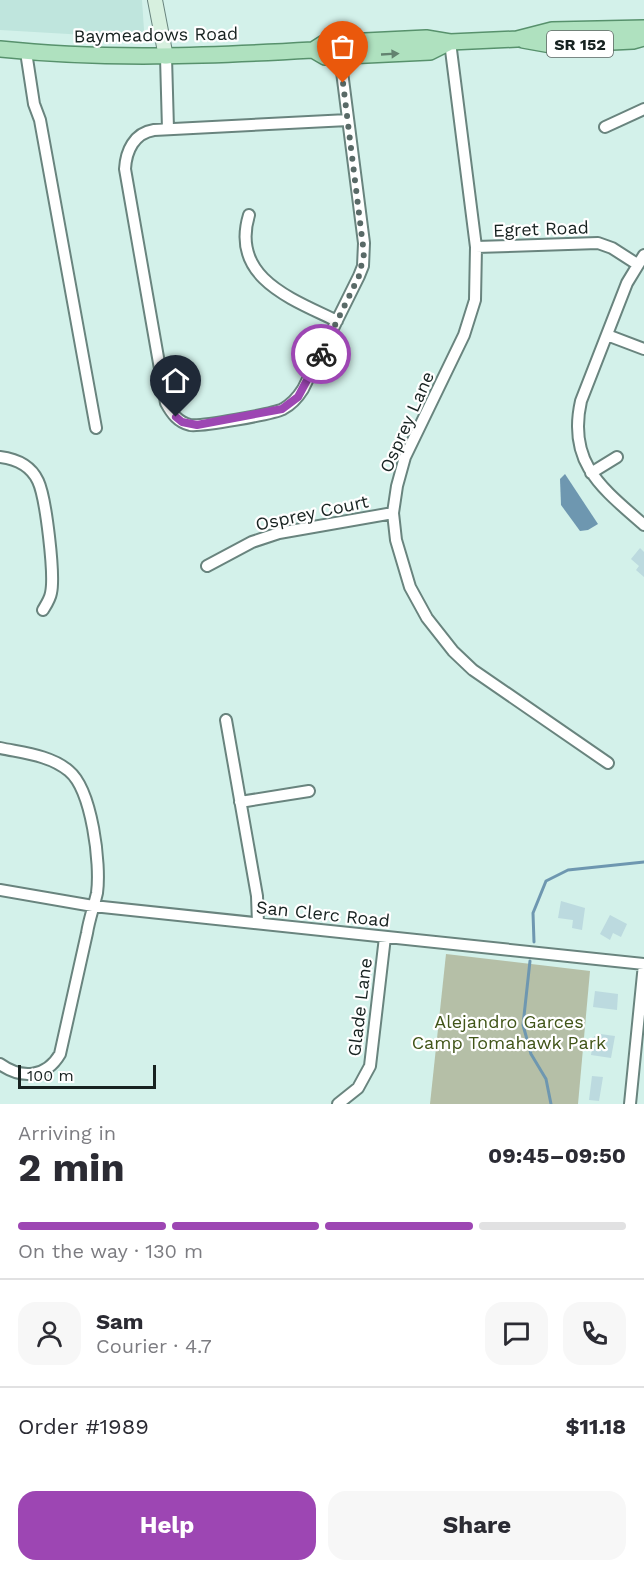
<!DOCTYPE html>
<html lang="en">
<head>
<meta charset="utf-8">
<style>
  body { margin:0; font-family:"Work Sans",sans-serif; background:#f7f7f7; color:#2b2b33; height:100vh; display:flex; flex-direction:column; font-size:22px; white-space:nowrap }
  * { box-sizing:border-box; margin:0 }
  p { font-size:20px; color:#7c7c81 }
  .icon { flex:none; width:33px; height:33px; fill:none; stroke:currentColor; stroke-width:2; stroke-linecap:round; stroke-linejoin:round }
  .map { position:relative; height:1104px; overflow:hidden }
  .panel { display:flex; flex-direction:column; background:#fff; flex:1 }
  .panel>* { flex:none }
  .scale { position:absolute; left:18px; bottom:15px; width:138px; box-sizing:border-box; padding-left:6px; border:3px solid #172220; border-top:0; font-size:16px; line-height:21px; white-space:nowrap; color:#172220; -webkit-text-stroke:4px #fff; paint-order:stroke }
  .pin { position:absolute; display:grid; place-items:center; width:51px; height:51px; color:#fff; margin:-62px -26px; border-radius:50% 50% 50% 0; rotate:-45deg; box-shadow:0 0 6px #0007 }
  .pin .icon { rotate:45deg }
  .courier { position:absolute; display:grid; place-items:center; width:60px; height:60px; margin:-30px; border:4px solid #9d46b3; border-radius:50%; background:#fff; color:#222; box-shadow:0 2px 8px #0007 }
  .summary em { font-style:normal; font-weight:700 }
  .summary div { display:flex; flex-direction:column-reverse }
  .summary { display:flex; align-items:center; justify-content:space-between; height:102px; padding:0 18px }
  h1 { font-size:39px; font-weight:700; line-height:45px }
  .bar { display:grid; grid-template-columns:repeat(4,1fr); gap:9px 6px; align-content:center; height:72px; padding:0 18px }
  .bar i { height:8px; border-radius:4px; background:#e1e1e2 }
  .bar .selected { background:#9d46b3 }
  .bar p { grid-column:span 4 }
  .line { display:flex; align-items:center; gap:15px; padding:0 18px; border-top:2px solid #e1e1e2 }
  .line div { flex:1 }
  .round { display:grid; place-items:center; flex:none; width:63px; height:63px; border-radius:18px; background:#f7f7f7 }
  .primary-button { display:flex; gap:12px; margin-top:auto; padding:12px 18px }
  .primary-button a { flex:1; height:69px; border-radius:18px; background:#9d46b3; color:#fff; font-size:24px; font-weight:700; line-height:69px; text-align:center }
  .primary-button a+a { background:#f7f7f7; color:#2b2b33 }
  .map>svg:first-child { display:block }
  .built { fill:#bfe5dd }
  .green { fill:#b5bfa7 }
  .water { fill:#6e97b0 }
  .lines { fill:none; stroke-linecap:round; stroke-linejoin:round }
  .stream { stroke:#6e97b0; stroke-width:3 }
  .building { fill:#bcdadf }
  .street-casing { stroke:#69847e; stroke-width:14 }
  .secondary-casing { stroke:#69847e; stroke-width:16 }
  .primary-casing { stroke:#57916c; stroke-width:18 }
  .street { stroke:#fff; stroke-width:10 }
  .secondary { stroke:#d7f0df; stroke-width:14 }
  .primary { stroke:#afe1bf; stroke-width:15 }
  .oneway { fill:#638270 }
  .done { stroke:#596a67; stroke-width:6; stroke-dasharray:0 10.8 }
  .route { stroke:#9d46b3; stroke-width:8 }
  .labels { text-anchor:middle; stroke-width:4.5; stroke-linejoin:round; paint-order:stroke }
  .shield { fill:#fff; stroke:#5d6463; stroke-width:1.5 }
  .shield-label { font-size:16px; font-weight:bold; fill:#172220 }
  .street-label { font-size:18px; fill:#172220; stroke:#fff }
  .park-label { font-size:18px; fill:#415519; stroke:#fff }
</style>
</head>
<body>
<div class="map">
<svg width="644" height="1104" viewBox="0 0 644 1104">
  <rect width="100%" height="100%" fill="#d3f1ea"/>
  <!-- built -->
  <path class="built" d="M0 0H142L144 30 137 38 0 30Z"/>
  <!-- green -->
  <path class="green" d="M446 954 590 971 578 1104H430Z"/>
  <!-- water -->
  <path class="water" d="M565 474 598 524 588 530 580 531 561 505 560 479Z"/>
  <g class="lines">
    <!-- stream -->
    <path class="stream" d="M534 942 533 913 546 881 568 870 644 862
      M530 961 523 1025 531 1054 546 1079 551 1104"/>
  </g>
  <!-- building -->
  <path class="building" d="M640 548 644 552V577L636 570 639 566 631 559Z
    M561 901 585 908 582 930 572 928 573 920 558 918Z
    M610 915 627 924 621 937 613 933 610 940 600 934Z
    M595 991 618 994 617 1010 593 1007Z
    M600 1034 615 1036 611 1058 591 1055 594 1036 599 1037Z
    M592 1076 603 1077 599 1101 589 1100Z"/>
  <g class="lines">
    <!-- street casing -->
    <g class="street-casing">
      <path id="street" d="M450 42 476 247 475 300 464 335 405 457 397 486 393 513 396 540 410 587 427 618 453 651 473 670 608 763
        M26 52 34 104 40 120 96 428
        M339 56 341 64 364 243 363 266 359 276 303 389C298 397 292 404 283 409 273 414 200 427 190 425 178 422 172 414 166 403L125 169C126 151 134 133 154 130L348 120
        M166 57 168 129
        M605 127 644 109
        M249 215C230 278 292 299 337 321
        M476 247 598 243 612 248 637 264
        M644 255 627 283 581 401C567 463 602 488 644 525
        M607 335 644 349
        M0 457C16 459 31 466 38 481 46 498 55 575 51 593 50 599 46 605 43 610
        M591 473 617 457
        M207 566 252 542 279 533 393 513
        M226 720 257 896 258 923
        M0 748C23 753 50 755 69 771 92 790 101 864 97 893 94 906 89 920 87 933 78 973 69 1014 60 1054 46 1078 21 1079 0 1064
        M240 802 309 791
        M0 890 93 906 644 964
        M338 1104 358 1088 370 1066 385 937
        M630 1104 644 964"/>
    </g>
    <!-- secondary casing -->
    <g class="secondary-casing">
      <path id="secondary" d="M155 0 166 57"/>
    </g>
    <!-- primary casing -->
    <g class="primary-casing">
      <path id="primary" d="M523 40 551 45 633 41 644 38
        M0 49C104 60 208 56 313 50L324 43 426 38 450 42 517 39 552 30 644 28
        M313 50 325 57 430 52 450 42"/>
    </g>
    <!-- street -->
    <use href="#street" class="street"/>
    <!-- secondary -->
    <use href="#secondary" class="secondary"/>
    <!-- primary -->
    <use href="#primary" class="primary"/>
  </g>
  <!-- one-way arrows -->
  <defs><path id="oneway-solid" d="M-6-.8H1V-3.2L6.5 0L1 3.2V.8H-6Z" transform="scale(1.5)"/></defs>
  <use class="oneway" href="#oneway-solid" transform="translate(390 54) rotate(-3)"/>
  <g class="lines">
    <!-- done -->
    <path class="done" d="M321 354 359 276 364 254 343 83"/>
    <!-- route -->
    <path class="route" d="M176 417 182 422 197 425 282 409 298 397 321 354"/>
  </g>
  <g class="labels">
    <!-- shield labels -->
    <rect class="shield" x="547" y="31" width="66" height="26" rx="4.5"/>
    <g class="shield-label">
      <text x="580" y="50">SR 152</text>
    </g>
    <!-- street labels -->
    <g class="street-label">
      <text transform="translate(156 35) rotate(-1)" y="6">Baymeadows Road</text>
      <text transform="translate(541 229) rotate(-2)" y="6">Egret Road</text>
      <text transform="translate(407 422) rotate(-66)" y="6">Osprey Lane</text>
      <text transform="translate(312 513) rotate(-12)" y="6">Osprey Court</text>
      <text transform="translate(323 914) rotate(6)" y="6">San Clerc Road</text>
      <text transform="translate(360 1007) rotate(-83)" y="6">Glade Lane</text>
    </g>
    <!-- park labels -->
    <g class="park-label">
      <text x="509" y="1028">Alejandro Garces<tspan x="509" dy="21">Camp Tomahawk Park</tspan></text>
    </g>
  </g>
</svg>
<div class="scale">100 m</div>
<div class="pin" style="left:343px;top:83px;background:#ea580c"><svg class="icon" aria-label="bag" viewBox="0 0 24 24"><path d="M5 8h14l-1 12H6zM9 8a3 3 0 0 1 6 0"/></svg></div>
<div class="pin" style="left:176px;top:417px;background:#1f2937"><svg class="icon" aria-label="home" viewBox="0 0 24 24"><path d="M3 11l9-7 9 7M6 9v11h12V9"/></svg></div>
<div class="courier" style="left:321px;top:354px"><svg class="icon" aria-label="bike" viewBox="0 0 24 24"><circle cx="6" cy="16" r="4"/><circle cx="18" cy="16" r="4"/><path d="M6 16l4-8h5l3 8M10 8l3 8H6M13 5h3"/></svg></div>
</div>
<section class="panel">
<div class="summary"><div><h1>2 min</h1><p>Arriving in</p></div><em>09:45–09:50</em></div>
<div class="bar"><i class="selected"></i><i class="selected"></i><i class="selected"></i><i></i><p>On the way · 130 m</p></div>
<div class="line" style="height:108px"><a class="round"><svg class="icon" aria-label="person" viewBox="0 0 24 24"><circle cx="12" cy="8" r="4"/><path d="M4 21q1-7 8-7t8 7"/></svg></a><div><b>Sam</b><p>Courier · 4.7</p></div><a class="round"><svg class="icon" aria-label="chat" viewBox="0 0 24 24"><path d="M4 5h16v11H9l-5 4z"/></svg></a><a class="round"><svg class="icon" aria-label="phone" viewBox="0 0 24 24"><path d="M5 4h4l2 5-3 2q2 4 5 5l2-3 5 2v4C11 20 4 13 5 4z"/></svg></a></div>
<div class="line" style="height:78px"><div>Order #1989</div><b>$11.18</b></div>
<div class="primary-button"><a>Help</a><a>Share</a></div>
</section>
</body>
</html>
